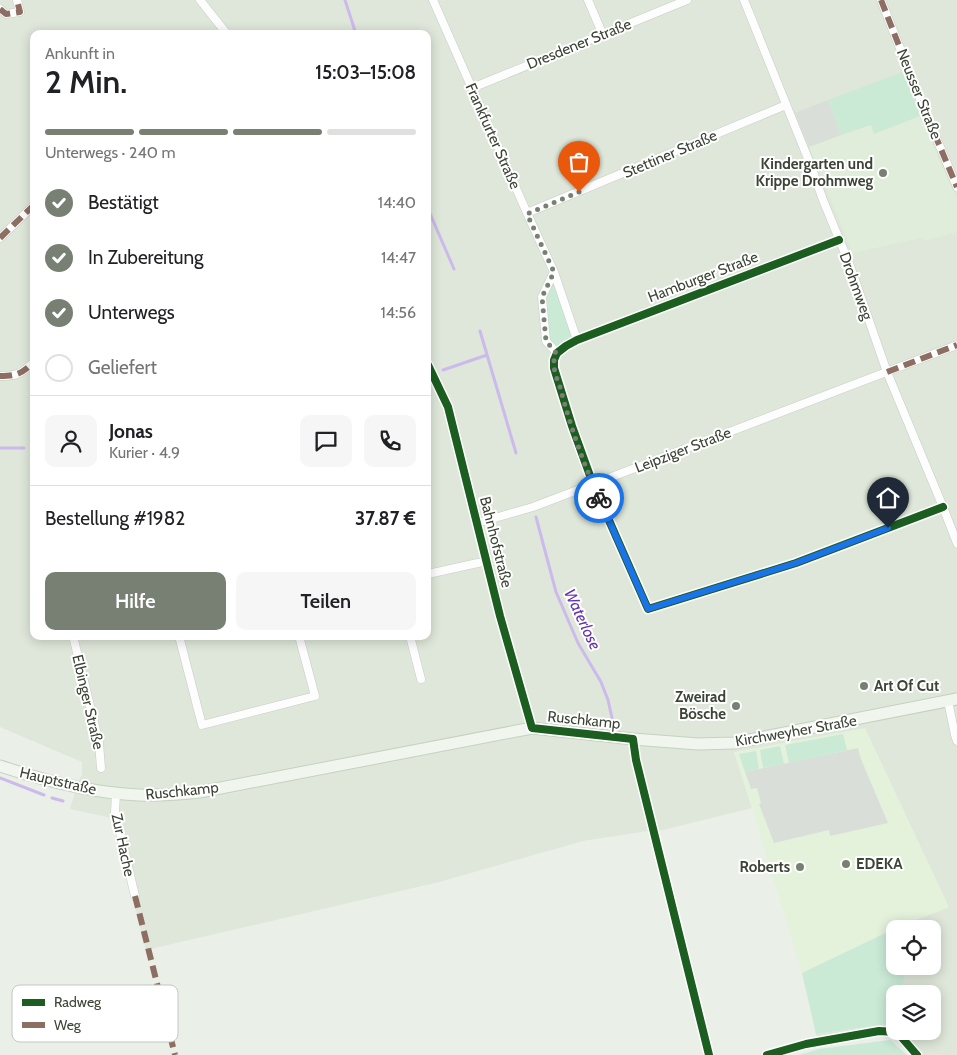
<!DOCTYPE html>
<html lang="de">
<head>
<meta charset="utf-8">
<style>
  body { margin:0; font-family:Cabin,sans-serif; background:#f6f6f6; color:#202124; height:100vh; display:flex; flex-direction:column; font-size:19px; white-space:nowrap }
  * { box-sizing:border-box; margin:0 }
  p { font-size:16px; color:#757577 }
  .icon { flex:none; width:28px; height:28px; fill:none; stroke:currentColor; stroke-width:2; stroke-linecap:round; stroke-linejoin:round }
  .map { position:relative; flex:1; overflow:hidden }
  .sheet { position:absolute; left:30px; top:30px; width:401px; height:610px; display:flex; flex-direction:column; background:#fff; border-radius:10px; box-shadow:0 2px 12px #0003 }
  .sheet>* { flex:none }
  .fabs { position:absolute; left:886px; top:920px; display:grid; gap:10px }
  .fabs a { display:grid; place-items:center; width:55px; height:55px; border-radius:10px; background:#fff; box-shadow:0 2px 12px #0003; font-size:25px }
  .pin { position:absolute; display:grid; place-items:center; width:42px; height:42px; color:#fff; margin:-51px -21px; border-radius:50% 50% 50% 0; rotate:-45deg; box-shadow:0 0 5px #0007 }
  .pin .icon { rotate:45deg }
  .courier { position:absolute; display:grid; place-items:center; width:50px; height:50px; margin:-25px; border:4px solid #1a73e8; border-radius:50%; background:#fff; color:#222; box-shadow:0 1px 6px #0007 }
  .headline em { font-style:normal; font-weight:600 }
  .headline div { display:flex; flex-direction:column-reverse }
  .headline { display:flex; align-items:center; justify-content:space-between; height:85px; padding:0 15px }
  h1 { font-size:32px; font-weight:600; line-height:38px }
  .bar { display:grid; grid-template-columns:repeat(4,1fr); gap:8px 5px; align-content:center; height:60px; padding:0 15px }
  .bar i { height:6px; border-radius:4px; background:#e0e0e0 }
  .bar .current { background:#788074 }
  .bar p { grid-column:span 4 }
  .line { display:flex; align-items:center; gap:12px; padding:0 15px; border-top:1px solid #e0e0e0 }
  .line div { flex:1 }
  .round { display:grid; place-items:center; flex:none; width:52px; height:52px; border-radius:10px; background:#f6f6f6 }
  ol { padding:0 15px; list-style:none }
  li { display:flex; align-items:center; gap:15px; height:55px }
  li p { margin-inline-start:auto }
  li .icon { padding:5px; border-radius:50%; background:#788074; color:#fff; stroke-width:4 }
  li:last-child { color:#757577 }
  li i { width:28px; height:28px; border:2px solid #e0e0e0; border-radius:50% }
  .action { display:flex; gap:10px; margin-top:auto; padding:10px 15px }
  .action a { flex:1; height:58px; border-radius:10px; background:#788074; color:#fff; font-size:20px; font-weight:600; line-height:58px; text-align:center }
  .action a+a { background:#f6f6f6; color:#202124 }
  .map>svg:first-child { display:block }
  .residential { fill:#dee7d9; fill-rule:evenodd }
  .commercial { fill:#e4f1db }
  .education { fill:#e0edda }
  .green { fill:#caead6 }
  .parking { fill:#daded8 }
  .lines { fill:none; stroke-linecap:round; stroke-linejoin:round }
  .stream { stroke:#cdbaec; stroke-width:3 }
  .minor-casing { stroke:#c8cdc6; stroke-width:9 }
  .secondary-casing { stroke:#c6d1c2; stroke-width:13 }
  .minor { stroke:#fcfdfc; stroke-width:8 }
  .secondary { stroke:#f0f6ed; stroke-width:11 }
  .quiet { stroke:#8d6e63; stroke-width:6; stroke-dasharray:12 6; stroke-linecap:butt }
  .cycleway-casing { stroke:#fff; stroke-width:11 }
  .cycleway { stroke:#1b5e20; stroke-width:8 }
  .done { stroke:#788074; stroke-width:5; stroke-dasharray:0 9 }
  .route { stroke:#1a73e8; stroke-width:6 }
  .poi-dot { fill:#788074; stroke:#fff; stroke-width:2 }
  .labels { text-anchor:middle; stroke-width:4; stroke-linejoin:round; paint-order:stroke }
  .street-label { font-size:15px; fill:#3b4435; stroke:#fff }
  .poi-label { font-size:15px; font-weight:bold; fill:#3b4435; stroke:#fff; text-anchor:end }
  .water-label { font-size:16px; font-style:italic; fill:#6432ac; stroke:#fff }
  .key { fill:#fff; stroke:#c4c7c2; stroke-width:1 }
  .key-label { font-size:14px; fill:#3b4435 }
</style>
</head>
<body>
<div class="map">
<svg width="957" height="1055" viewBox="0 0 957 1055">
  <rect width="100%" height="100%" fill="#eaefe8"/>
  <!-- residential -->
  <path class="residential" d="M0 0H957V1055H912L892 1034 818 1046 816 1034 895 1023V1031H932V994L903 993 905 966H932V929H899L898 927 949 907 734 752 752 808 663 830 647 831 583 841 439 882 146 950 112 818 70 809 79 780 82 775V762L0 727ZM34 34H428V636H34Z"/>
  <!-- commercial -->
  <path class="commercial" d="M865 728 949 907 898 927 802 973 752 808 734 752Z"/>
  <!-- education -->
  <path class="education" d="M920 116 957 199V232L925 241 921 238 853 253 809 147 871 124 874 133Z"/>
  <!-- green -->
  <path class="green" d="M903 72 920 116 874 134 871 125 841 135 828 100Z
    M555 279 573 338 564 342 556 348 549 340 546 297Z
    M843 734 847 750 789 763 785 745Z
    M780 746 784 764 763 768 760 750Z
    M756 751 759 769 745 772 739 754Z
    M898 927 899 929H895V966H905L903 994H895V1023L816 1034 802 973Z
    M890 1040 907 1055H799L819 1049Z"/>
  <!-- parking -->
  <path class="parking" d="M828 100 841 135 809 147 795 113Z
    M858 748 861 759 888 823 830 836 829 830 774 843 759 804 761 803 757 788 751 789 745 772Z"/>
  <g class="lines">
    <!-- stream -->
    <path class="stream" d="M345 0 356 34
      M428 209 454 269
      M480 331 516 453
      M443 370 487 355
      M0 448H24
      M536 517 556 592 578 643 601 682 608 700 614 727
      M0 778 44 795
      M52 798 63 801"/>
    <!-- minor casing -->
    <g class="minor-casing">
      <path id="minor" d="M200 0 227 34
        M433 0 527 213 554 272 577 340
        M588 0 603 35
        M744 0 811 166 823 200 849 263 887 372 943 507 957 543
        M881 0 924 109 957 187
        M0 9 6 14 20 12 17 0
        M472 88 687 0
        M527 213 786 105
        M0 238 34 205
        M839 240 577 340 566 346 557 353 554 360V368L572 426 593 484 648 609 796 563 943 507
        M554 272 542 297 546 341 557 353
        M428 365 448 407 500 616 532 728
        M0 376C17 376 21 374 34 362
        M477 523 533 507 957 345
        M428 574 487 561
        M73 636 99 743 101 768
        M179 636 202 725 315 696 299 636
        M410 636 421 679
        M948 701 955 735 957 741
        M633 739 636 760 650 815
        M116 793 115 812 135 896"/>
    </g>
    <!-- secondary casing -->
    <g class="secondary-casing">
      <path id="secondary" d="M0 766C45 781 91 793 139 795 159 796 180 794 200 792L532 728 633 739 698 744 734 743 957 699"/>
    </g>
    <!-- minor -->
    <use href="#minor" class="minor"/>
    <!-- secondary -->
    <use href="#secondary" class="secondary"/>
    <!-- quiet -->
    <path class="quiet" d="M881 0 924 109 957 187
      M0 9 6 14 20 12 17 0
      M0 238 34 205
      M887 372 957 345
      M0 376C17 376 21 374 34 362
      M135 896 175 1055"/>
    <!-- cycleway casing -->
    <g class="cycleway-casing">
      <path id="cycleway" d="M839 240 577 340 566 346 557 353 554 360V368L572 426 593 484 648 609 796 563 943 507
        M428 365 448 407 500 616 532 728 633 739 636 760 709 1055
        M767 1055 806 1044 879 1031 897 1032 917 1055"/>
    </g>
    <!-- cycleway -->
    <use href="#cycleway" class="cycleway"/>
  </g>
  <g class="lines">
    <!-- done -->
    <path class="done" d="M579 192 527 214 554 272 542 297 546 341 556 353C556 354 554 359 554 361 553 369 557 379 560 387 570 425 583 463 599 498"/>
    <!-- route -->
    <path class="route" d="M599 498 648 609 796 563 888 528"/>
  </g>
  <!-- markers -->
  <g class="poi-dot">
    <circle cx="883" cy="173" r="5"/>
    <circle cx="864" cy="686" r="5"/>
    <circle cx="736" cy="706" r="5"/>
    <circle cx="846" cy="864" r="5"/>
    <circle cx="800" cy="867" r="5"/>
  </g>
  <g class="labels">
    <!-- street labels -->
    <g class="street-label">
      <text transform="translate(579 44) rotate(-22)" y="5">Dresdener Straße</text>
      <text transform="translate(919 94) rotate(68)" y="5">Neusser Straße</text>
      <text transform="translate(493 136) rotate(66)" y="5">Frankfurter Straße</text>
      <text transform="translate(670 154) rotate(-23)" y="5">Stettiner Straße</text>
      <text transform="translate(703 277) rotate(-21)" y="5">Hamburger Straße</text>
      <text transform="translate(856 286) rotate(70)" y="5">Drohmweg</text>
      <text transform="translate(683 450) rotate(-21)" y="5">Leipziger Straße</text>
      <text transform="translate(496 542) rotate(76)" y="5">Bahnhofstraße</text>
      <text transform="translate(88 702) rotate(77)" y="5">Elbinger Straße</text>
      <text transform="translate(584 720) rotate(6)" y="5">Ruschkamp</text>
      <text transform="translate(796 731) rotate(-10)" y="5">Kirchweyher Straße</text>
      <text transform="translate(58 781) rotate(13)" y="5">Hauptstraße</text>
      <text transform="translate(182 791) rotate(-6)" y="5">Ruschkamp</text>
      <text transform="translate(123 845) rotate(78)" y="5">Zur Hache</text>
    </g>
    <!-- poi labels -->
    <g class="poi-label">
      <text x="873" y="169">Kindergarten und<tspan x="873" dy="17">Krippe Drohmweg</tspan></text>
      <text x="874" y="691" text-anchor="start">Art Of Cut</text>
      <text x="726" y="702">Zweirad<tspan x="726" dy="17">Bösche</tspan></text>
      <text x="856" y="869" text-anchor="start">EDEKA</text>
      <text x="790" y="872">Roberts</text>
    </g>
    <!-- water labels -->
    <g class="water-label">
      <text transform="translate(583 619) rotate(65)" y="6">Waterlose</text>
    </g>
  </g>
  <!-- legend -->
  <rect x="12" y="985" width="166" height="57" rx="8" class="key"/>
  <rect x="22" y="999" width="23" height="7" fill="#1b5e20"/>
  <rect x="22" y="1022" width="23" height="6" fill="#8d6e63"/>
  <g class="key-label">
    <text x="54" y="1007">Radweg</text>
    <text x="54" y="1030">Weg</text>
  </g>
</svg>
<div class="fabs">
<a><svg class="icon" aria-label="locate" viewBox="0 0 24 24"><circle cx="12" cy="12" r="6"/><path d="M12 2v4M12 18v4M2 12h4M18 12h4"/></svg></a>
<a><svg class="icon" aria-label="layers" viewBox="0 0 24 24"><path d="M12 4l9 5-9 5-9-5zM3 14l9 5 9-5"/></svg></a>
</div>
<div class="pin" style="left:579px;top:192px;background:#ea580c"><svg class="icon" aria-label="bag" viewBox="0 0 24 24"><path d="M5 8h14l-1 12H6zM9 8a3 3 0 0 1 6 0"/></svg></div>
<div class="pin" style="left:888px;top:528px;background:#1f2937"><svg class="icon" aria-label="home" viewBox="0 0 24 24"><path d="M3 11l9-7 9 7M6 9v11h12V9"/></svg></div>
<div class="courier" style="left:599px;top:498px"><svg class="icon" aria-label="bike" viewBox="0 0 24 24"><circle cx="6" cy="16" r="4"/><circle cx="18" cy="16" r="4"/><path d="M6 16l4-8h5l3 8M10 8l3 8H6M13 5h3"/></svg></div>
<section class="sheet">
<div class="headline"><div><h1>2 Min.</h1><p>Ankunft in</p></div><em>15:03–15:08</em></div>
<div class="bar"><i class="current"></i><i class="current"></i><i class="current"></i><i></i><p>Unterwegs · 240 m</p></div>
<ol>
<li><svg class="icon" aria-label="check" viewBox="0 0 24 24"><path d="M5 12l5 5 9-10"/></svg>Bestätigt<p>14:40</p></li>
<li><svg class="icon" aria-label="check" viewBox="0 0 24 24"><path d="M5 12l5 5 9-10"/></svg>In Zubereitung<p>14:47</p></li>
<li><svg class="icon" aria-label="check" viewBox="0 0 24 24"><path d="M5 12l5 5 9-10"/></svg>Unterwegs<p>14:56</p></li>
<li><i></i>Geliefert</li>
</ol>
<div class="line" style="height:90px"><a class="round"><svg class="icon" aria-label="person" viewBox="0 0 24 24"><circle cx="12" cy="8" r="4"/><path d="M4 21q1-7 8-7t8 7"/></svg></a><div><b>Jonas</b><p>Kurier · 4.9</p></div><a class="round"><svg class="icon" aria-label="chat" viewBox="0 0 24 24"><path d="M4 5h16v11H9l-5 4z"/></svg></a><a class="round"><svg class="icon" aria-label="phone" viewBox="0 0 24 24"><path d="M5 4h4l2 5-3 2q2 4 5 5l2-3 5 2v4C11 20 4 13 5 4z"/></svg></a></div>
<div class="line" style="height:65px"><div>Bestellung #1982</div><b>37.87 €</b></div>
<div class="action"><a>Hilfe</a><a>Teilen</a></div>
</section>
</div>
</body>
</html>
